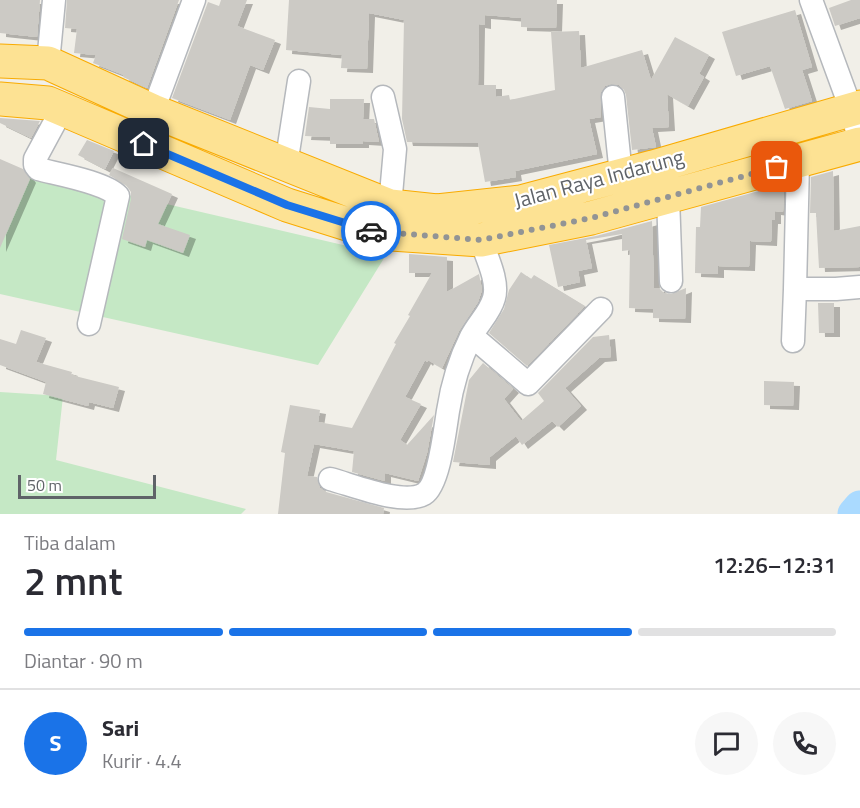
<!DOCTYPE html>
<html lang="id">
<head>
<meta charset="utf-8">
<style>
  body { margin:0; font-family:"Titillium Web",sans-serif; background:#f7f7f7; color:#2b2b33; height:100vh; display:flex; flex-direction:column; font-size:22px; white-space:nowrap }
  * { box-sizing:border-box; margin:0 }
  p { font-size:20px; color:#7c7c81 }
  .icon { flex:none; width:33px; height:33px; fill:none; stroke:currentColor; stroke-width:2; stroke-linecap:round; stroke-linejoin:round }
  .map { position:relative; height:514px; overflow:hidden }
  .side { display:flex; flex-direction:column; background:#fff; flex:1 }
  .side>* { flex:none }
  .scale { position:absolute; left:18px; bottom:15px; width:138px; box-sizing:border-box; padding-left:6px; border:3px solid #5f6368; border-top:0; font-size:16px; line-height:21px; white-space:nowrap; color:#5f6368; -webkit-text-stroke:4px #fff; paint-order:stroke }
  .pin { position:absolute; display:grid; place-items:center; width:51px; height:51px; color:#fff; margin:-26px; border-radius:12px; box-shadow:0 3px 9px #0006 }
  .courier { position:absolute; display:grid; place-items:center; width:60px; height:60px; margin:-30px; border:4px solid #1a73e8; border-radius:50%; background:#fff; color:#222; box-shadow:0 2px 8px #0007 }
  .head em { font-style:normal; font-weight:600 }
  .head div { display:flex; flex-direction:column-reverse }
  .head { display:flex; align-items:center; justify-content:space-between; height:102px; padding:0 24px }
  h1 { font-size:39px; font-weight:600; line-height:45px }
  .bar { display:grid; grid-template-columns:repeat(4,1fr); gap:9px 6px; align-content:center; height:72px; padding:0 24px }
  .bar i { height:8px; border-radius:4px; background:#e1e1e2 }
  .bar .current { background:#1a73e8 }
  .bar p { grid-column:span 4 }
  .line { display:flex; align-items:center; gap:15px; padding:0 24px; border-top:2px solid #e1e1e2 }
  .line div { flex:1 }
  .round { display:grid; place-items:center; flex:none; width:63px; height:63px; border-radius:32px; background:#f7f7f7 }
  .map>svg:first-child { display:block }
  .green { fill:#c5e8c5 }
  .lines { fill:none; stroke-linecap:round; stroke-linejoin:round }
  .river { stroke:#aadaff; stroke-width:33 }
  .building { fill:#cccac5; filter:url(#shadow) }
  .minor-casing { stroke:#b5b8bc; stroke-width:25 }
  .highway-casing { stroke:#f9ab00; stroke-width:35 }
  .minor { stroke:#fff; stroke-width:22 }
  .highway { stroke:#fde293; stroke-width:33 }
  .done { stroke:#929495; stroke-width:6; stroke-dasharray:0 10.8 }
  .route { stroke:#1a73e8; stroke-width:8 }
  .labels { text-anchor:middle; stroke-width:4.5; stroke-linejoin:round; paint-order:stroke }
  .street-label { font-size:21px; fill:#5f6368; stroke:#fff }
</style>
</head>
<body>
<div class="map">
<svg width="860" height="514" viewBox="0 0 860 514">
  <defs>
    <filter id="shadow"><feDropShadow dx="6" dy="4" stdDeviation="0" flood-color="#0004"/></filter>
  </defs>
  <rect width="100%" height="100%" fill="#f1efe8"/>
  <!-- green -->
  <path class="green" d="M33 173 386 255 318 365 0 294V201Z
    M0 392 63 396 56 460 246 509 241 514H0Z"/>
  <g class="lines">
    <!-- river -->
    <path class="river" d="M854 514 860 507"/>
  </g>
  <!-- building -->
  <path class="building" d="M0 0H40L37 37 0 33Z
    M67 0H179L147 88 123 77 124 75 93 63 96 55 74 53 77 29 65 28Z
    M221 0H247L237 26 275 40 263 70 250 65 230 120 172 98 208 2 219 6Z
    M289 0H557L556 28 521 27V18L485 15V25L479 24 478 85H496V97L509 95 510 100 555 90 551 32 579 31 581 68 642 50 651 80 675 37 709 55 699 74 704 77 688 106 667 94 669 127 652 128 656 147 632 150 626 95 624 90 619 85 611 84 605 86 601 92V117L589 119 597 154 515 171 516 177 485 182 478 143 407 142 402 119 404 20 369 13 367 69 341 68 342 55 286 50Z
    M851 0H860V18L835 26 829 8Z
    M795 10 812 67 802 70 812 101 785 109 770 66 736 76 722 32Z
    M330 99H364L363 119H374L379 142 363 141V144H330V137L305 136 309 107 330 109Z
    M0 118 40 121 31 138 0 123Z
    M87 140 114 151 105 169 78 155Z
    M0 159 23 169 30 179 0 248Z
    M113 168 172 194 158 224 190 235 183 253 147 240 145 247 122 239 131 199V192L126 185 109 175Z
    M833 171 834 231 860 226V267L819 268 816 213H810L811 177Z
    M784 184 783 212 775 211V220H772L771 242 750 241 749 267 718 266V274L695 273 696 227H700L701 207Z
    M652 221 654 288H659L664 293 671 294 686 288 685 319 653 318V309L629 308 630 250 622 251V234L586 240 592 268 578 271 580 282 558 287 549 245 596 236Z
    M409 254 447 257V292L479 274 482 290 478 302 459 331 442 368 428 360 427 362 425 360 405 397 421 404 400 440 407 445 434 415 427 453 418 481 385 473V481L352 472 354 451 314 444 307 476 317 477 320 488 326 492 384 508 383 514H278L285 453 281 452 290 405 320 410 318 422 352 428 396 344 394 343 410 316 408 315 432 273H409Z
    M521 272 531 279 534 275 585 306 527 366 489 333 504 309 509 290Z
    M818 303H834V333H819Z
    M21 330 46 338 36 362 72 372 71 375 119 387 113 408 89 402 88 406 43 394 46 382 0 365V339L16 344Z
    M609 335 611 357 599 358 565 388 581 406 558 427 552 421 522 445 516 436 490 457V465L453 462 469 380 483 363 513 389 504 399 521 421 544 401 538 393 593 337Z
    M764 381 794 382 793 406 764 405Z"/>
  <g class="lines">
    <!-- minor casing -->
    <g class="minor-casing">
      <path id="minor" d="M811 0 851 109 860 142
        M48 63 54 0
        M383 97 395 149 390 206
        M613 97 621 175
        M62 109 35 159V165L38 169C57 174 105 182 118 196L89 324
        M153 111 194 0
        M798 162 795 289H836L860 287
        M286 165 299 81
        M668 197 671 281
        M472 336 528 384 601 309
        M793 341 795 289
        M330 479C353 485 403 506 424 494 439 485 445 429 448 411 452 385 459 361 471 337 478 323 490 313 494 298 499 281 486 256 481 240"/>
    </g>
    <!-- highway casing -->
    <g class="highway-casing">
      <path id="highway" d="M0 61 48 63 153 111 390 206 437 211 521 202 653 167 860 107
        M0 99 48 103 287 205 376 233 481 240 591 218 860 144"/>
    </g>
    <!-- minor -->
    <use href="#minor" class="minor"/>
    <!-- highway -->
    <use href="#highway" class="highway"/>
  </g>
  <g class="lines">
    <!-- done -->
    <path class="done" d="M371 231 481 240 591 218 777 167"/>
    <!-- route -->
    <path class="route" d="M144 144 287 205 371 231"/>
  </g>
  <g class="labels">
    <!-- street labels -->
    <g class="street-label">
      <text transform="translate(599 179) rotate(-15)" y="7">Jalan Raya Indarung</text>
    </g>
  </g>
</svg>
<div class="scale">50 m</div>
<div class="pin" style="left:777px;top:167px;background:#ea580c"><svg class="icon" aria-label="bag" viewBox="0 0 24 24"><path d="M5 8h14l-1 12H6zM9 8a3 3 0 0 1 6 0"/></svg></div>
<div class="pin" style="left:144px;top:144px;background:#1f2937"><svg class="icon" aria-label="home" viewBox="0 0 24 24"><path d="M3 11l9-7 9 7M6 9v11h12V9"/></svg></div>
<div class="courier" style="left:371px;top:231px"><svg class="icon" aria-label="car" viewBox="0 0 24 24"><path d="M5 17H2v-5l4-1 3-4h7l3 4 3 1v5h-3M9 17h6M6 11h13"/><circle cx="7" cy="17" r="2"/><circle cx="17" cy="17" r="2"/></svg></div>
</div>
<section class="side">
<div class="head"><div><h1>2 mnt</h1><p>Tiba dalam</p></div><em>12:26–12:31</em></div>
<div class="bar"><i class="current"></i><i class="current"></i><i class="current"></i><i></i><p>Diantar · 90 m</p></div>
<div class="line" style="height:108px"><b class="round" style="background:#1a73e8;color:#fff">S</b><div><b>Sari</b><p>Kurir · 4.4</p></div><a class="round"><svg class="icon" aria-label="chat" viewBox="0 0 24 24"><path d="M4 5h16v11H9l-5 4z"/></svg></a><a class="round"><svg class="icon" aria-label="phone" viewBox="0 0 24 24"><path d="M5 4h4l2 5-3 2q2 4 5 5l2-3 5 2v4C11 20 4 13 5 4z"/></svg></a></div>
</section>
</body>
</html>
